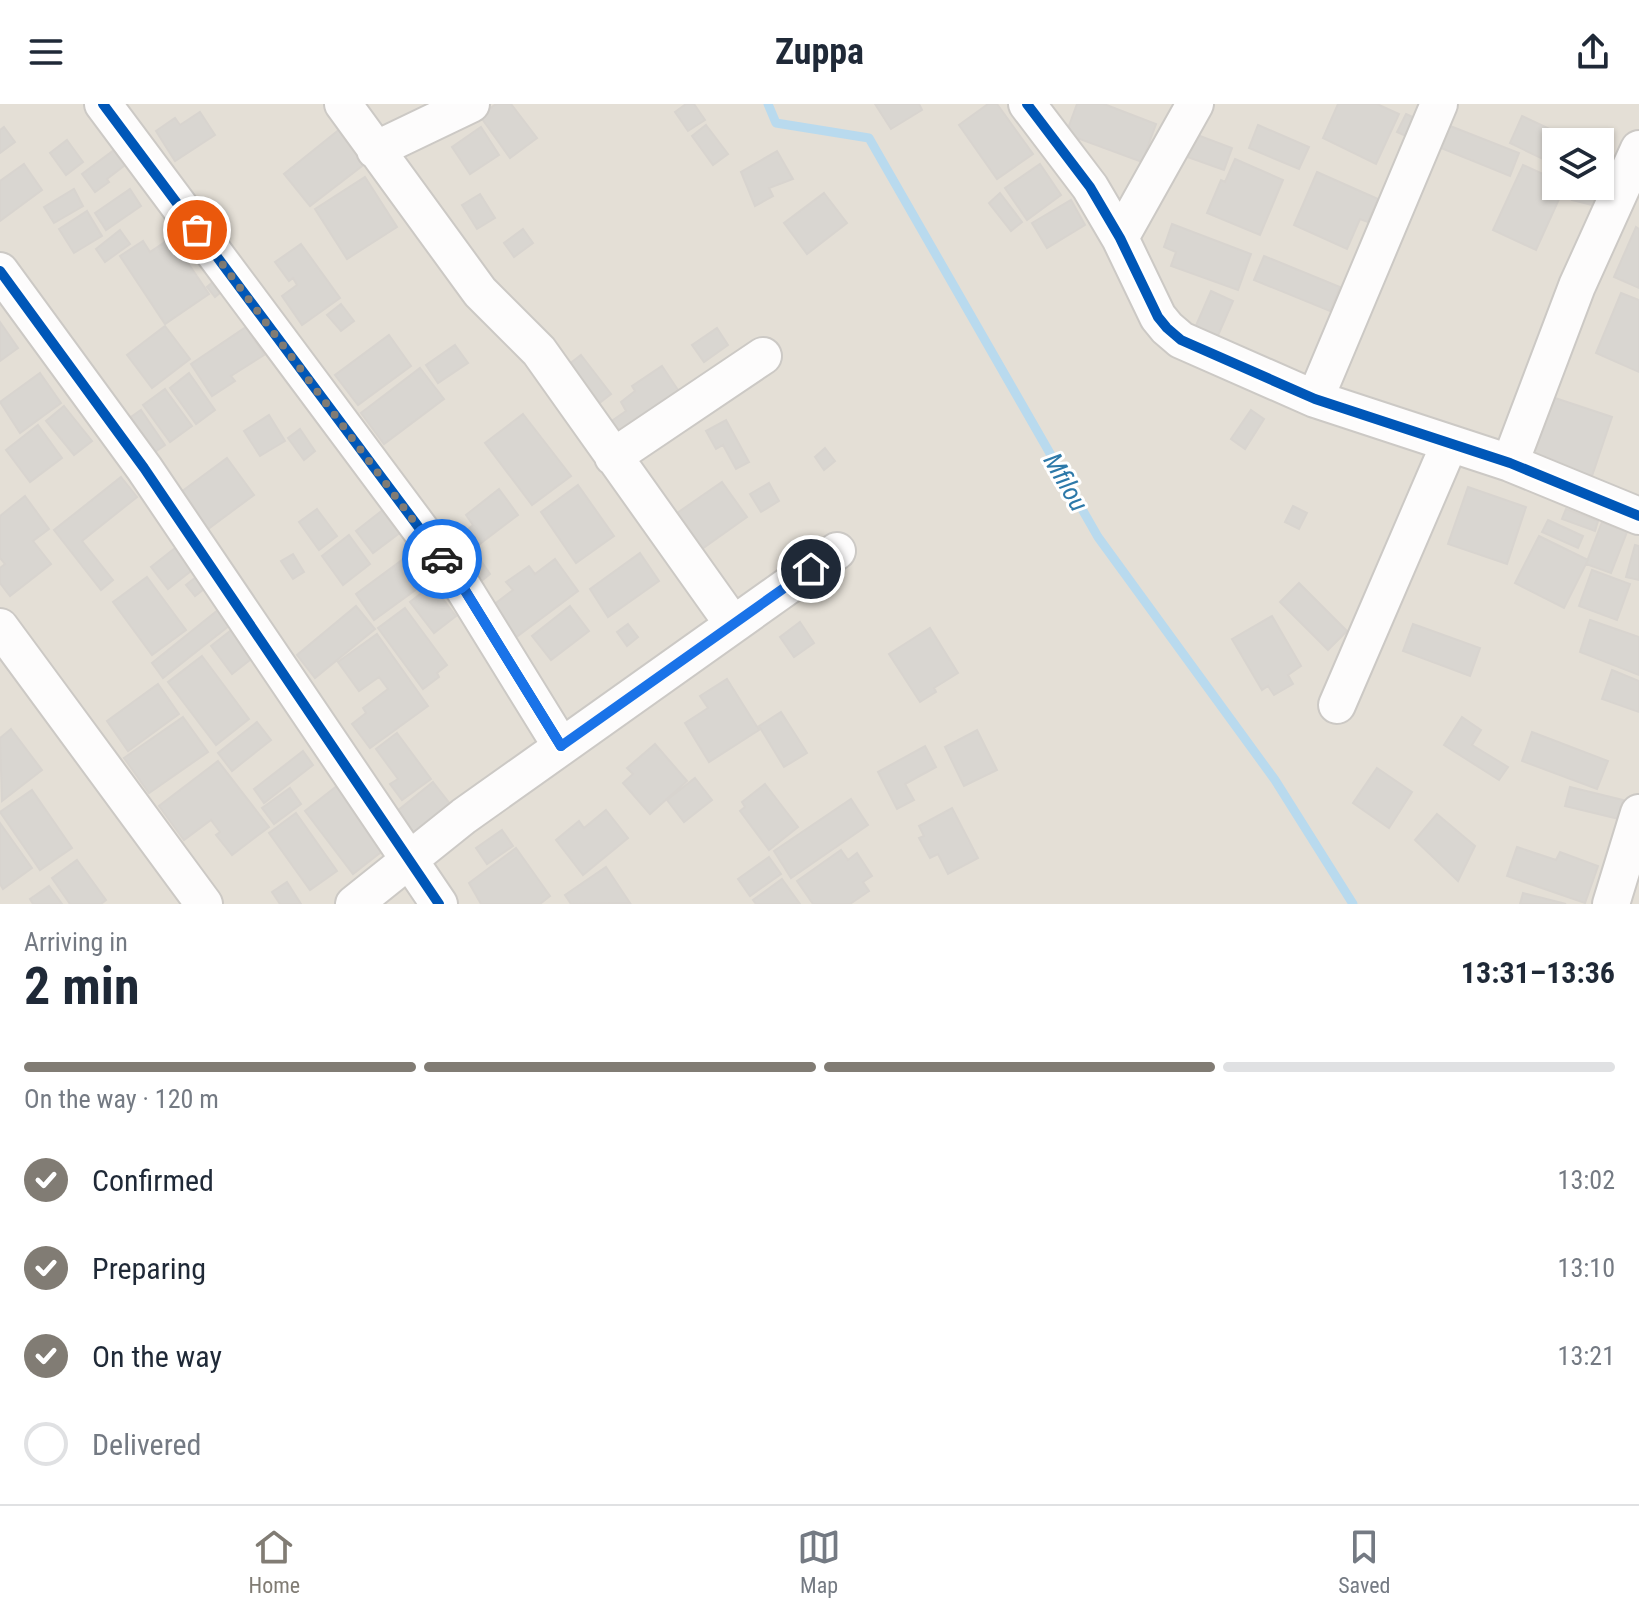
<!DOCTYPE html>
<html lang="en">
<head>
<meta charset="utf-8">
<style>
  body { margin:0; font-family:"Roboto Condensed",sans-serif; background:#f2f2f3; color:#1f2937; height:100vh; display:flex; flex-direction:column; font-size:30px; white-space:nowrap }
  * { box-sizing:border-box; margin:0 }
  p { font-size:26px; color:#747a83 }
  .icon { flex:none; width:44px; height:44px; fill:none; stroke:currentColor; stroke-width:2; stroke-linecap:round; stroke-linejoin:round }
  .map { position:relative; height:800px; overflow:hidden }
  .sheet { display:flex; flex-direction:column; background:#fff; flex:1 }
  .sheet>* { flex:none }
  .controls { position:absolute; left:1542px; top:24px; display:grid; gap:16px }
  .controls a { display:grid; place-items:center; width:72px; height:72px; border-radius:0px; background:#fff; box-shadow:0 2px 6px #0004; font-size:40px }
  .pin { position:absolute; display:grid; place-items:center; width:68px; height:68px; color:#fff; margin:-34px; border:4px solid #fff; border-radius:50%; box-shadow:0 2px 8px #0007 }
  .courier { position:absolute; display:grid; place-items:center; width:80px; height:80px; margin:-40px; border:6px solid #1a73e8; border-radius:50%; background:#fff; color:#222; box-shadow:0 2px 10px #0007 }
  .overview em { font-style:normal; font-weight:700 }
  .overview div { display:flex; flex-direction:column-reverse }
  .overview { display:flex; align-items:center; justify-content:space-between; height:136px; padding:0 24px }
  h1 { font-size:52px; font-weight:700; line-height:60px }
  .bar { display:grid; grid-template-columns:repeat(4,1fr); gap:12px 8px; align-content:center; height:96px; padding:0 24px }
  .bar i { height:10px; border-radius:6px; background:#e0e1e3 }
  .bar .active { background:#817c74 }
  .bar p { grid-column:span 4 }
  ol { padding:0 24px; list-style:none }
  li { display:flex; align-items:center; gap:24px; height:88px }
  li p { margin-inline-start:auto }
  li .icon { padding:8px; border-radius:50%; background:#817c74; color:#fff; stroke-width:4 }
  li:last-child { color:#747a83 }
  li i { width:44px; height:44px; border:4px solid #e0e1e3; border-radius:50% }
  header { display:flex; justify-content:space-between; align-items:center; height:104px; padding:0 24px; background:#fff; font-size:36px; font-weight:700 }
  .dock { display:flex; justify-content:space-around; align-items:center; height:112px; border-top:2px solid #e0e1e3; background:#fff; font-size:22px; color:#747a83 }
  .dock a { display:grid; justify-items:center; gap:4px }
  .dock .active { color:#817c74 }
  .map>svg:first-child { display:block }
  .residential { fill:#e4dfd6; fill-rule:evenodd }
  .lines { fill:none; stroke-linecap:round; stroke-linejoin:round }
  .stream { stroke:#b9daee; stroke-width:9 }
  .building { fill:#d9d6d1; stroke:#d8d4cf; stroke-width:2 }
  .street-casing { stroke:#ccc9c5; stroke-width:40 }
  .street { stroke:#fdfcfc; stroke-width:36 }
  .cycleway-casing { stroke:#fff; stroke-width:15 }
  .cycleway { stroke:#0057b8; stroke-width:10 }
  .done { stroke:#817c74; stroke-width:8; stroke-dasharray:0 14.4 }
  .route { stroke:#1a73e8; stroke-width:10 }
  .labels { text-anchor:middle; stroke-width:6; stroke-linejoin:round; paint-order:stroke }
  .water-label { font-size:26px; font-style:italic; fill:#2d79a9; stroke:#fff }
</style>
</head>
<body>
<header><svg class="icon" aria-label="menu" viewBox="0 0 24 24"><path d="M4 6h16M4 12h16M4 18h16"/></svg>Zuppa<svg class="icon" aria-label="share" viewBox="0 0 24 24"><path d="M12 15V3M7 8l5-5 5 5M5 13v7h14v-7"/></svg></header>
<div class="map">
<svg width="1639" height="800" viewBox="0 0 1639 800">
  <rect width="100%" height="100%" fill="#f0ede9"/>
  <!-- residential -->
  <path class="residential" d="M0 0H1639V800H0ZM1556 38H1600V82H1556Z"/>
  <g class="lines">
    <!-- stream -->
    <path class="stream" d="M768 0 776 19 869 34 1098 433 1275 676 1353 800"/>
  </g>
  <!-- building -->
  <path class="building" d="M496 0H511L537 34 510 54 480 12Z
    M686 0H694L705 16 688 27 675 8Z
    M875 0H919L922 6 891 25Z
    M988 0H997L1033 50 997 75 959 21Z
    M1077 0H1104L1156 20 1142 58 1066 30Z
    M1338 0H1377L1399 10 1376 60 1323 34Z
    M200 8 215 31 175 57 156 27 175 14 180 21Z
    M1406 10 1417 15 1408 33 1397 28Z
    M1522 12 1556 28 1543 55 1510 39Z
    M1440 18 1519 49 1510 72 1431 40Z
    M706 21 728 50 713 61 692 32Z
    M1258 21 1309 43 1299 65 1249 44Z
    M4 23 15 38 0 49V26Z
    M481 23 499 51 470 70 452 43Z
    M340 25 366 59 310 102 284 70Z
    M1184 26 1232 44 1224 66 1176 49Z
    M67 36 83 58 66 71 50 49Z
    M118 43 129 58 107 75 109 78 95 88 82 70Z
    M777 47 793 75 769 84 773 92 755 102 741 68Z
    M1235 55 1283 76 1260 131 1207 109 1221 76 1225 78Z
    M24 60 42 86 0 117V77Z
    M1040 60 1061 91 1027 116 1005 84Z
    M1523 61 1556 76V82H1565L1536 146 1493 126Z
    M1317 68 1378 95 1368 118 1360 115 1347 145 1294 121Z
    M365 73 397 123 347 155 315 105Z
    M1576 82H1602L1596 102 1572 96Z
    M74 85 83 102 54 119 44 103Z
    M130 85 141 102 106 126 95 109Z
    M824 89 847 119 807 150 784 119Z
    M1000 89 1022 118 1011 127 989 99Z
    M480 90 495 114 477 125 462 101Z
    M1071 96 1085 121 1047 144 1032 119Z
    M87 107 102 132 74 149 59 125Z
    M1172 120 1251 150 1238 186 1171 162 1176 148 1164 143Z
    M1636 123 1639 125V184L1614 173Z
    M523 125 533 139 514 153 504 139Z
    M120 126 130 140 105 158 96 145Z
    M171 134 209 190 165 220 120 152 143 137 150 148Z
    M301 140 340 194 302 221 282 192 297 181 293 174 289 177 275 158Z
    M1264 152 1340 183 1330 207 1254 176Z
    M220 172 228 182 215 193 207 183Z
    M1211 187 1233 197 1213 243 1191 233Z
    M1621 189 1639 196V268L1596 249Z
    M341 200 354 217 341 227 327 211Z
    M0 218 18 244 0 257Z
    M165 222 190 255 152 284 127 251Z
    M246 223 264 251 231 272 235 277 212 292 191 260Z
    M717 224 728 241 704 258 692 241Z
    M389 231 411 262 358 301 335 271Z
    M455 241 468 259 438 279 426 261Z
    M581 251 611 290 593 304 563 265Z
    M662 262 684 295 616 342 603 323 626 307 621 298 635 287 632 282Z
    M420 264 444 295 384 340 361 309Z
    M40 269 61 299 20 329 0 298Z
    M189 269 215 306 196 320 170 284Z
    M165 285 192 322 170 338 143 301Z
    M1549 292 1612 313 1592 372 1529 350Z
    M64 302 92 337 74 351 46 317Z
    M141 306 165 341 142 357 118 322Z
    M1251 306 1264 315 1245 345 1231 335Z
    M523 310 571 372 532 401 485 339Z
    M269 311 285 337 260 352 244 327Z
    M726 316 749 358 736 365 723 341 716 345 706 327Z
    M38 321 62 354 30 378 6 346Z
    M300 325 315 347 304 356 288 334Z
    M825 344 835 357 824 366 815 353Z
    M227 354 254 391 200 431 173 394Z
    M121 373 137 393 82 437 113 476 101 486 54 426Z
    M722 378 747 413 692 452 667 416Z
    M769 379 779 397 761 408 750 390Z
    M578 381 614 432 576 459 541 408Z
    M1468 383 1526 403 1507 460 1448 440Z
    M499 385 518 411 477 442 466 427 473 421 466 411Z
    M25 392 49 425 33 437 51 460 10 492 0 479V464L5 460 0 454V412Z
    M1293 402 1307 409 1299 425 1285 418Z
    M317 405 337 432 319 446 299 418Z
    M384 405 401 428 373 449 356 427Z
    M1566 405 1598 417 1595 427 1562 415Z
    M1548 416 1583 432 1578 444 1542 428Z
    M1602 418 1627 428 1611 469 1586 460Z
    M349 431 370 460 343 481 322 452Z
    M1539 432 1588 456 1564 504 1515 479Z
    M179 441 196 463 168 485 151 463Z
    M1635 441 1639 442V476L1626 473Z
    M417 445 436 471 374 516 356 490Z
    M475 448 490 470 474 483 458 461Z
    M640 449 659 477 608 513 590 485Z
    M293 450 304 468 293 475 281 457Z
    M555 455 578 487 515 534 492 502 513 486 506 478 529 462 535 470Z
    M1592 466 1630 480 1617 516 1579 502Z
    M200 470 209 481 195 492 186 481Z
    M147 473 186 526 152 551 113 498Z
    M1299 479 1347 527 1328 546 1280 498Z
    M432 481 456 512 434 529 410 498Z
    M223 502 235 517 163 574 152 559Z
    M356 502 375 525 315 574 297 551Z
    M570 502 589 527 551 556 532 532Z
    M405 504 447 561 437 569 439 573 423 585 378 524Z
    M1272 512 1301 562 1288 571 1293 580 1274 591 1268 582 1262 586 1232 535Z
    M1590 516 1639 533V571L1580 548Z
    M800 518 814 539 794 553 780 533Z
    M628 520 638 533 627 542 617 528Z
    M1413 520 1480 544 1470 572 1403 547Z
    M234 524 255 552 232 570 211 542Z
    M930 524 958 569 934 584 936 588 920 598 889 550Z
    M377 530 428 602 370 644 352 620 366 609 363 604 388 585 379 573 359 587 338 558Z
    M202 552 249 615 216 641 168 578Z
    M1612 566 1639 577V608L1602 595Z
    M727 575 759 626 709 658 685 619 708 604 700 592Z
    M158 580 179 610 128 647 107 617Z
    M781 608 807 649 784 663 759 622Z
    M183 613 208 648 149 689 124 654Z
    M1462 613 1481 626 1472 641 1508 663 1499 676 1444 641Z
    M257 618 271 636 232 667 218 649Z
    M11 625 42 666 2 697 0 634Z
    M977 626 997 666 964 682 945 643Z
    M1532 628 1608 657 1597 685 1522 657Z
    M397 629 431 675 402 696 390 680 398 675 376 645Z
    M655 640 687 677 650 710 623 679 633 670 627 664Z
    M925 642 936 663 905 680 914 696 897 705 878 668Z
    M303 647 313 661 264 699 254 685Z
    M218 657 269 723 232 751 216 731 220 728 211 716 184 736 159 702Z
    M1377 664 1412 688 1389 724 1353 699Z
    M695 674 712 696 684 718 667 696Z
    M342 678 390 741 353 770 305 707Z
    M433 678 454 705 417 735 396 708Z
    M765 680 798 723 769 746 740 707 745 703 742 698Z
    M1570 683 1623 696 1619 715 1565 702Z
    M290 684 301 700 274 720 262 704Z
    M32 686 72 744 40 766 0 708Z
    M851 695 868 721 791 774 774 747Z
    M952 704 978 754 948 770 938 750 930 754 919 734 924 732 919 722Z
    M606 706 628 734 583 771 556 736 579 717 584 724Z
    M296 709 337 767 310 786 269 729Z
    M1437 710 1475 742 1458 777 1415 736Z
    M0 719 32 764 3 785 0 780Z
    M502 726 513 742 487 760 476 744Z
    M1517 743 1556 756 1560 748 1598 762 1585 799 1507 772Z
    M516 744 550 792 540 800H481L469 779Z
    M841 746 848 756 857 749 872 772 863 778 869 787 850 800H813L797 777Z
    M769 753 781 770 750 792 738 775Z
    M77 756 106 796 101 800H70L52 774Z
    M606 763 630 799 571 800 565 791Z
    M782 775 800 800H756L753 796Z
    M287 778 301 800H280L272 788Z
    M49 782 62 800H33L30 795Z
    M1523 789 1566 800H1520Z"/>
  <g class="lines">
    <!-- street casing -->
    <g class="street-casing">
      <path id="street" d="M103 0 461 480 561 642
        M343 0 480 188 539 247 733 520
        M1027 0 1090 83 1120 134 1158 213 1167 224 1181 236 1315 295 1510 359 1639 412
        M375 46 471 0
        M1120 134 1195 0
        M0 167 144 364 439 800
        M1315 295 1439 0
        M613 353 763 252
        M1510 359 1577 182 1639 45
        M0 523 204 800
        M1337 601 1449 341
        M354 800 464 712 837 447
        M1611 800 1639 709"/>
    </g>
    <!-- street -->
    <use href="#street" class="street"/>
    <!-- cycleway casing -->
    <g class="cycleway-casing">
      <path id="cycleway" d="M103 0 461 480 561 642
        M1027 0 1090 83 1120 134 1158 213 1167 224 1181 236 1315 295 1510 359 1639 412
        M0 167 144 364 439 800"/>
    </g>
    <!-- cycleway -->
    <use href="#cycleway" class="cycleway"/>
  </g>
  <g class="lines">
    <!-- done -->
    <path class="done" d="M197 126 442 455"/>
    <!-- route -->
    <path class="route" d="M442 455 461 480 561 642 811 465"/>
  </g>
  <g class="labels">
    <!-- water labels -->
    <g class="water-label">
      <text transform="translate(1066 378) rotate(60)" y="9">Mfilou</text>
    </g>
  </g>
</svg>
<div class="controls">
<a><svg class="icon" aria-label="layers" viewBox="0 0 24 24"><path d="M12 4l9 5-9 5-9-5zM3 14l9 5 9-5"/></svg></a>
</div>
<div class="pin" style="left:197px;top:126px;background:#ea580c"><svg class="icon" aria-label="bag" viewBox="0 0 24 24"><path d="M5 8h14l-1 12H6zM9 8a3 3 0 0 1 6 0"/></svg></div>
<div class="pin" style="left:811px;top:465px;background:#1f2937"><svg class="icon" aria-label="home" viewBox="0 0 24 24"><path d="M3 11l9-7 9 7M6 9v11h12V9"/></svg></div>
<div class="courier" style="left:442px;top:455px"><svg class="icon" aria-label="car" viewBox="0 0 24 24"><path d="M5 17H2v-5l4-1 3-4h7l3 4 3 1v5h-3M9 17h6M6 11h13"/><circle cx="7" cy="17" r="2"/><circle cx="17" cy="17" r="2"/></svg></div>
</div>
<section class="sheet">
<div class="overview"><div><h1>2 min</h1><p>Arriving in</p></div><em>13:31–13:36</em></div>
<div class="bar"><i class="active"></i><i class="active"></i><i class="active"></i><i></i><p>On the way · 120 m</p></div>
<ol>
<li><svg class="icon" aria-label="check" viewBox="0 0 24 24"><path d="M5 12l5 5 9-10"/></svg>Confirmed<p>13:02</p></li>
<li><svg class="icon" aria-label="check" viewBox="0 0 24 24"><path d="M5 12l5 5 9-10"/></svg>Preparing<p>13:10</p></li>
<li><svg class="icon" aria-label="check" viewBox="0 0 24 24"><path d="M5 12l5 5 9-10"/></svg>On the way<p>13:21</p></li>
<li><i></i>Delivered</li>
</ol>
</section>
<nav class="dock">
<a class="active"><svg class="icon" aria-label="home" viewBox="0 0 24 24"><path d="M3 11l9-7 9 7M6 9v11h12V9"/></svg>Home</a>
<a><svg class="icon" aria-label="map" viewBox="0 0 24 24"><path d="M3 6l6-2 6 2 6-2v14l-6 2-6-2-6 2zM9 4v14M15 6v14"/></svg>Map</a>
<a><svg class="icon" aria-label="saved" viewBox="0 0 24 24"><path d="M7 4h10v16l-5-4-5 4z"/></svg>Saved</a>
</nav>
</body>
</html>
